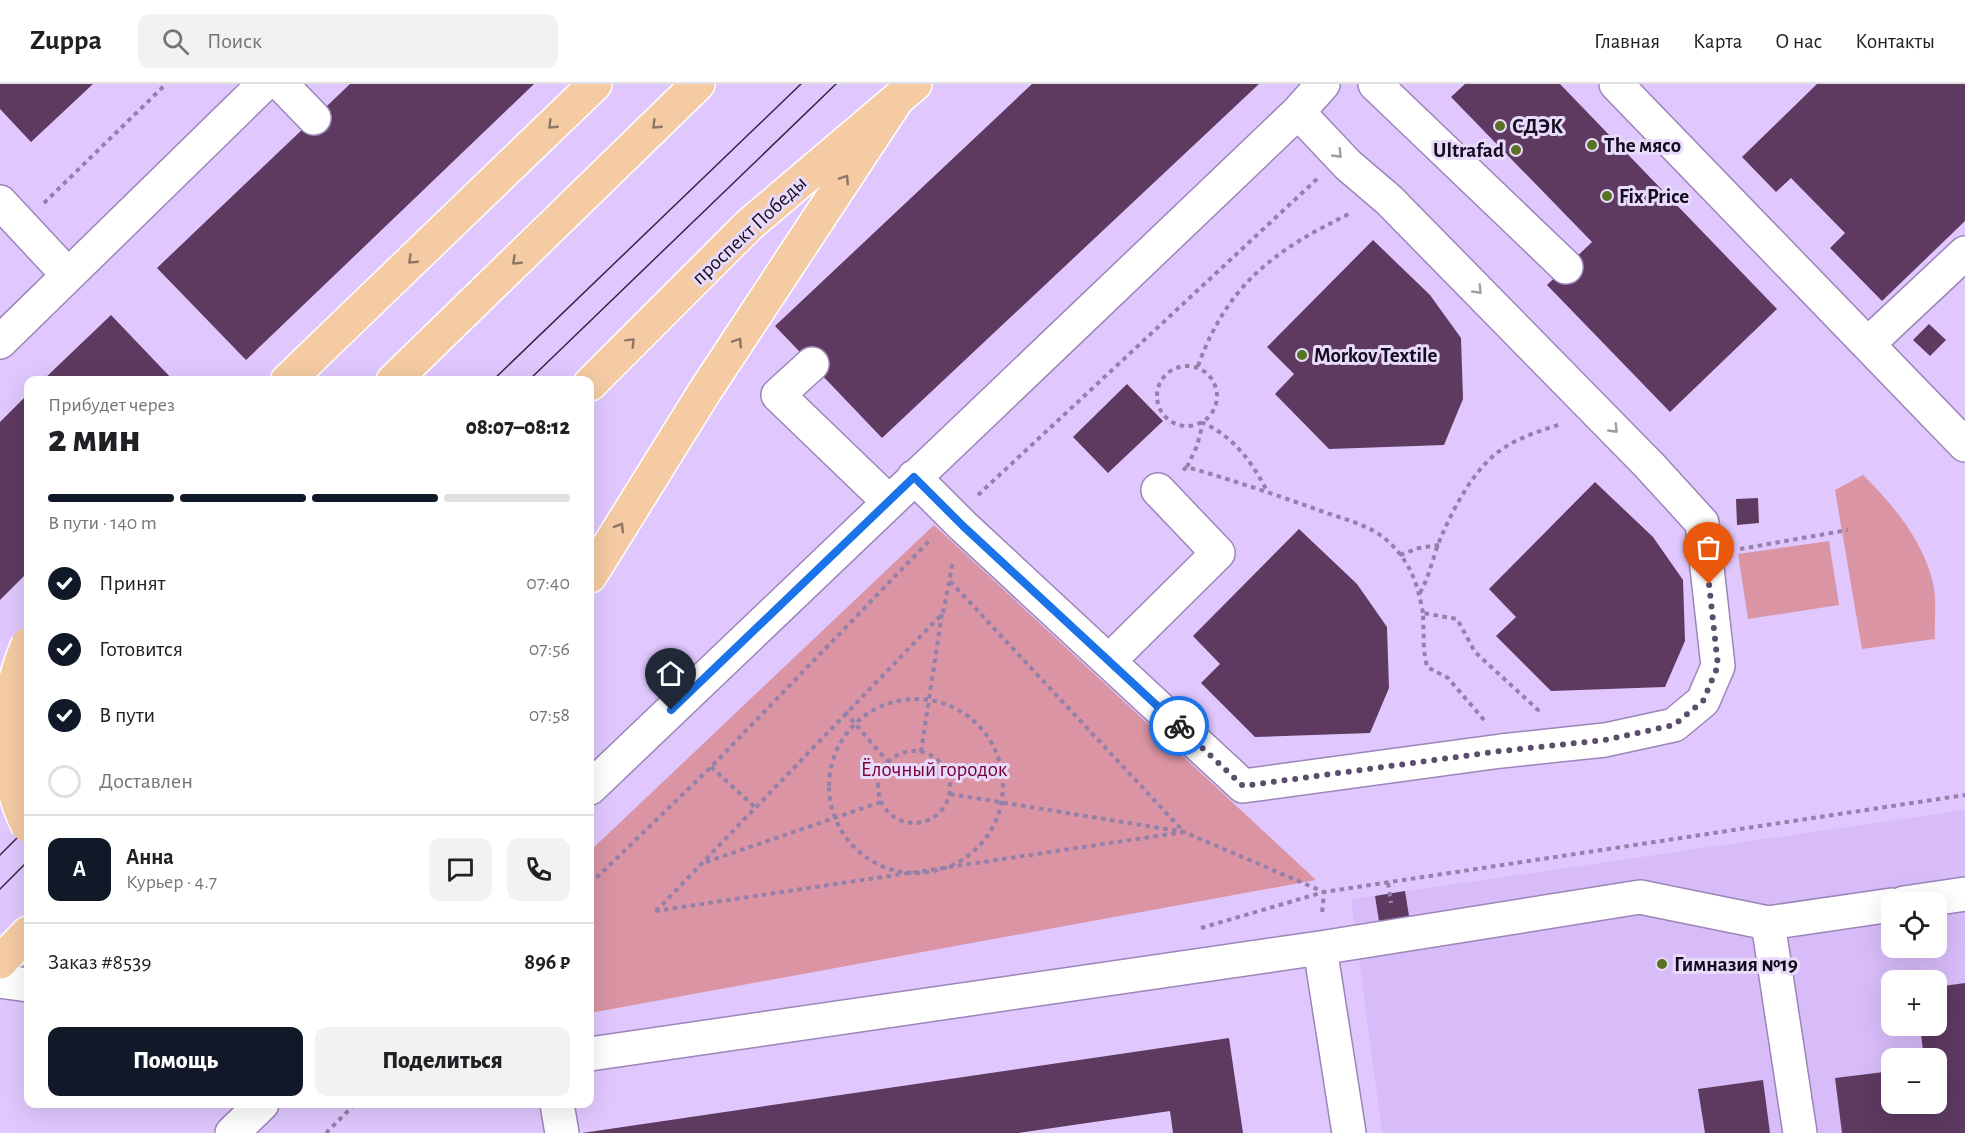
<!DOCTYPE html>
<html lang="ru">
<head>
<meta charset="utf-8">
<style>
  body { margin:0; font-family:"Alegreya Sans",sans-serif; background:#f2f2f2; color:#202124; height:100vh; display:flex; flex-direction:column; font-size:22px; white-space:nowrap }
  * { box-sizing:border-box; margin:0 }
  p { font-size:20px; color:#757577 }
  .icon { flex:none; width:33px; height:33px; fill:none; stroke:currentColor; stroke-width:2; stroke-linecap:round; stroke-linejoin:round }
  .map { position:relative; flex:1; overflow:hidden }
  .drawer { position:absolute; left:24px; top:292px; width:570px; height:732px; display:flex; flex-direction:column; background:#fff; border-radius:12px; box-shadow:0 6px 24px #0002 }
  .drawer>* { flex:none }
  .buttons { position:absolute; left:1881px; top:808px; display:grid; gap:12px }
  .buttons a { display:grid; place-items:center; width:66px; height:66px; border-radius:12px; background:#fff; box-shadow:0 6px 24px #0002; font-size:30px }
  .pin { position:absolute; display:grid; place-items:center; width:51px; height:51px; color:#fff; margin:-62px -26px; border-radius:50% 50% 50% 0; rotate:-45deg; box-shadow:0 0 6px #0007 }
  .pin .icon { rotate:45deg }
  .courier { position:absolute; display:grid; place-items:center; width:60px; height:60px; margin:-30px; border:4px solid #1a73e8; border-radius:50%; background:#fff; color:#222; box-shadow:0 2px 8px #0007 }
  .summary em { font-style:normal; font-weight:800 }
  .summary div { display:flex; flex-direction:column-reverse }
  .summary { display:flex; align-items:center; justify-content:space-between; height:102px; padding:0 24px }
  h1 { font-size:39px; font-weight:800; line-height:45px }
  .bar { display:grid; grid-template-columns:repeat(4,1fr); gap:9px 6px; align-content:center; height:72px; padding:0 24px }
  .bar i { height:8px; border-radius:4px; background:#e0e0e0 }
  .bar .on { background:#111827 }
  .bar p { grid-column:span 4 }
  .line { display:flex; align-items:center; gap:15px; padding:0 24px; border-top:2px solid #e0e0e0 }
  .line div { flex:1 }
  .round { display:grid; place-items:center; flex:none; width:63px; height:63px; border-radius:12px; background:#f2f2f2 }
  ol { padding:0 24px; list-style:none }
  li { display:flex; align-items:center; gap:18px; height:66px }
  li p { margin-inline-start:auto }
  li .icon { padding:6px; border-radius:50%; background:#111827; color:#fff; stroke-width:4 }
  li:last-child { color:#757577 }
  li i { width:33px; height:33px; border:3px solid #e0e0e0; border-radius:50% }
  .button { display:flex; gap:12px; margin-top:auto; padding:12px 24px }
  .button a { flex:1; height:69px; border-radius:12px; background:#111827; color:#fff; font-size:24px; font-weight:800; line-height:69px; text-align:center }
  .button a+a { background:#f2f2f2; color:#202124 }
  header { display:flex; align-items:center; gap:36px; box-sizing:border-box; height:84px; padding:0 30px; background:#fff; border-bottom:2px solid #e0e0e0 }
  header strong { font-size:28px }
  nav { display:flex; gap:33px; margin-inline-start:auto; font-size:21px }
  .search { width:420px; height:54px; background:#f2f2f2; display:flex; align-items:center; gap:15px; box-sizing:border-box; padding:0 21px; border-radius:12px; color:#757577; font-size:22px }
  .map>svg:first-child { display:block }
  .built { fill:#d8bcf9; fill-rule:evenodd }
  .green { fill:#da94a3 }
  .building { fill:#5e3960 }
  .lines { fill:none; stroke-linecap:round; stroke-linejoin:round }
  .minor-casing { stroke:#9c85b8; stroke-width:36 }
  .major-casing { stroke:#fff; stroke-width:36 }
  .path { stroke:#9381a9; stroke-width:4; stroke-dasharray:4.5 4.5; stroke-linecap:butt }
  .minor { stroke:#fff; stroke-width:33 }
  .major { stroke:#f4cba2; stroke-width:33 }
  .tram { stroke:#332840; stroke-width:1.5 }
  .major-bridge-casing { stroke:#fff; stroke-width:36; stroke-linecap:butt }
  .major-bridge { stroke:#f4cba2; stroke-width:33 }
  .oneway { stroke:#8f7566 }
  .oneway2 { stroke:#a19da5 }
  .done { stroke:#5b4d6c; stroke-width:6; stroke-dasharray:0 10.8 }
  .route { stroke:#1a73e8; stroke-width:8 }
  .poi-dot { fill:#597223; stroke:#e8dafb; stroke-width:2 }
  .labels { text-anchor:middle; stroke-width:6; stroke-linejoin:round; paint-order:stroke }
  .poi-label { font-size:21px; font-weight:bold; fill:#140b1d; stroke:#e8dafb; text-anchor:start }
  .street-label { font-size:21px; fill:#140b1d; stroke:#e8dafb }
  .park-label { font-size:21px; fill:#780035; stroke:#e8dafb }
</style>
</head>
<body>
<header>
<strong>Zuppa</strong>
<div class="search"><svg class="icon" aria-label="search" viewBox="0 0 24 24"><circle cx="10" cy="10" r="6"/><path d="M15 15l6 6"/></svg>Поиск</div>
<nav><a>Главная</a><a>Карта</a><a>О нас</a><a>Контакты</a></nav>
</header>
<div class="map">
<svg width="1965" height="1049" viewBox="0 0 1965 1049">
  <rect width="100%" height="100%" fill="#e0c8fe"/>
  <!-- built -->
  <path class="built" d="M1965 726V1049H1382L1351 815ZM1892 819H1936V864H1892ZM1892 897H1936V942H1892ZM1892 975H1936V1020H1892Z"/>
  <!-- green -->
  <path class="green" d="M1863 391C1893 420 1923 457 1933 499 1937 516 1934 537 1935 555L1862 565 1835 406Z
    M934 441 1316 796 590 929V767Z
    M1829 457 1839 521 1748 535 1738 470Z"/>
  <!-- building -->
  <path class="building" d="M0 0H93L31 58 0 25Z
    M350 0H534L246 276 157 184Z
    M1032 0H1259L882 354 775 242Z
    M1465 0H1560L1777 225 1670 328 1547 201 1592 158 1451 13Z
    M1817 0H1965V137L1882 217 1830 164 1845 149 1791 94 1776 108 1742 73Z
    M1373 156 1430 211 1461 254 1463 315 1444 361 1329 365 1275 310 1294 290 1267 263Z
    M111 231 174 297H42Z
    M1929 240 1946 256 1930 272 1913 256Z
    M1127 300 1163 337 1108 389 1073 353Z
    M28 310V488L0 516V338Z
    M1595 398 1653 453 1683 496 1685 557 1665 603 1551 607 1496 552 1516 533 1489 505Z
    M1758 414 1759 439 1737 441 1736 415Z
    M1299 445 1357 500 1387 543 1389 604 1370 649 1255 653 1201 599 1220 580 1193 552Z
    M1405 807 1409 832 1379 837 1375 812Z
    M1965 899V1049H1842L1835 994 1892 987V1020H1936V975H1924L1920 942H1936V903Z
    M1229 954 1243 1049H1173L1170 1027 1018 1049H582Z
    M1763 996 1770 1049H1705L1698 1005Z"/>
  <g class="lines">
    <!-- minor casing -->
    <g class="minor-casing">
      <path id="minor" d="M281 0 314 34
        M1375 0 1566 183
        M1616 0 1965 361
        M0 118 68 191
        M0 258 264 0
        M1869 259 1965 169
        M812 280 778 311 888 417
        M914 393 963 442 1243 702 1501 667 1605 656 1674 641 1703 617 1718 582 1702 439 1649 381 1389 116 1348 81 1298 28
        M1109 577 1218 469 1158 406
        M590 704 1298 28 1323 0
        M1904 819 1965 810
        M1768 839 1800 1049
        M1320 864 1349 1049
        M0 897 28 901
        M590 970 1320 864 1640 813 1768 839 1892 821
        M557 1020 562 1049
        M232 1049 262 1020"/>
    </g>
    <!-- major casing -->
    <g class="major-casing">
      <path id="major" d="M287 297 595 0
        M393 297 698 0
        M590 300 749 141 915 0
        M590 492 705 307 896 17
        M0 878 28 849"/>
    </g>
    <!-- path -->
    <path class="path" d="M44 119 166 0
      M1157 312a30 30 0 1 1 60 0a30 30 0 1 1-60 0Z
      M1198 282C1228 199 1275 166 1351 129
      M1187 383 1197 362 1203 339C1233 352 1252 378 1267 407
      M1183 386 1187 383C1232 396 1277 411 1321 427 1346 436 1372 441 1391 460 1411 480 1418 501 1423 529
      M978 411 1317 95
      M1740 465 1848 446
      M1400 471 1419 464 1439 461
      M1420 509C1430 491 1433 472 1441 453 1454 424 1472 388 1498 368 1516 354 1540 347 1561 340
      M829 702a87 87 0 1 1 174 0a87 87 0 1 1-174 0Z
      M845 628 888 678
      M1484 636 1448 594 1427 583 1424 567 1423 529 1457 535 1475 568 1538 626 1535 629
      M878 703a36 36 0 1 1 72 0a36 36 0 1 1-72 0Z
      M921 668 942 529
      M711 683 756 724
      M950 710 1184 748 1324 808 1322 830
      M706 778 881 718
      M1388 799 1391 819
      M590 800 711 683 931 455
      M655 827 1184 748 949 496
      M656 827 943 529 953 477
      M1201 844 1324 808 1965 711
      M326 1049 355 1020"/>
    <!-- minor -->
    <use href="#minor" class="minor"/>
    <!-- major -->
    <use href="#major" class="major"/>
    <!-- tram -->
    <path class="tram" d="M492 297 801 0
      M528 297 836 0
      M0 771 28 743
      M0 805 28 777"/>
    <!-- major-bridge casing -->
    <g class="major-bridge-casing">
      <path id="major-bridge" d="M28 560C4 615 0 687 28 742"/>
    </g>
    <!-- major-bridge -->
    <use href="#major-bridge" class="major-bridge"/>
  </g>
  <!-- one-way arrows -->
  <defs><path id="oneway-chevron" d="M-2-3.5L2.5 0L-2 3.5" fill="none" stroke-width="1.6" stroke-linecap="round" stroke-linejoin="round" transform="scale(1.5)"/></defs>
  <g class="oneway">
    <use href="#oneway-chevron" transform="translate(552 41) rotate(136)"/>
    <use href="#oneway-chevron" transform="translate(656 41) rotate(136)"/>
    <use href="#oneway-chevron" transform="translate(845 95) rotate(-57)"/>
    <use href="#oneway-chevron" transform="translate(412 176) rotate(136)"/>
    <use href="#oneway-chevron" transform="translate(516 177) rotate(136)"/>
    <use href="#oneway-chevron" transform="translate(631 258) rotate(-45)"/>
    <use href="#oneway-chevron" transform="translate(738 258) rotate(-57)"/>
    <use href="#oneway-chevron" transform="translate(620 443) rotate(-58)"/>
  </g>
  <g class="oneway2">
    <use href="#oneway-chevron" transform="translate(1338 70) rotate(46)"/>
    <use href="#oneway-chevron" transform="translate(1478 206) rotate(46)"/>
    <use href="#oneway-chevron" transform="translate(1614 345) rotate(46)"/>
  </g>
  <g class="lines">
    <!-- done -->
    <path class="done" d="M1179 642 1243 702 1501 667 1605 656 1674 641 1703 617 1718 582 1709 500"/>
    <!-- route -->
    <path class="route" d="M671 626 914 393 963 442 1179 642"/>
  </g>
  <!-- markers -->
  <g class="poi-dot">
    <circle cx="1500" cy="42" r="6"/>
    <circle cx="1592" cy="61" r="6"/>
    <circle cx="1516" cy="66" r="6"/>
    <circle cx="1607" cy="112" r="6"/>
    <circle cx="1302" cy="271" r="6"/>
    <circle cx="1662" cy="880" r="6"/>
  </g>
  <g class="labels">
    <!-- poi labels -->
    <g class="poi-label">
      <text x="1512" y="49">СДЭК</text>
      <text x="1604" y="68">The мясо</text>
      <text x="1504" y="73" text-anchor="end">Ultrafad</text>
      <text x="1619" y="119">Fix Price</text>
      <text x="1314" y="278">Morkov Textile</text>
      <text x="1674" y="887">Гимназия №19</text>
    </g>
    <!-- street labels -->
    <g class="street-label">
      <text transform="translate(749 146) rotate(-43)" y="7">проспект Победы</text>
    </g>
    <!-- park labels -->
    <g class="park-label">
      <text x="934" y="692">Ёлочный городок</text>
    </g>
  </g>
</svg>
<div class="buttons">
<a><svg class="icon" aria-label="locate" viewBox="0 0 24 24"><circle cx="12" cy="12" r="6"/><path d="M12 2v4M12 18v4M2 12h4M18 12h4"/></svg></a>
<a>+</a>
<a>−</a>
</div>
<div class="pin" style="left:1709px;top:500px;background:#ea580c"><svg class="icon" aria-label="bag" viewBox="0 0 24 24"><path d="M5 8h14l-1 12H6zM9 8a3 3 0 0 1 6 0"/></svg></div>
<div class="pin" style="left:671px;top:626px;background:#1f2937"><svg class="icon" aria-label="home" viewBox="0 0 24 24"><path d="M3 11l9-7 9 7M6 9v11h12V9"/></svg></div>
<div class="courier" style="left:1179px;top:642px"><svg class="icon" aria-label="bike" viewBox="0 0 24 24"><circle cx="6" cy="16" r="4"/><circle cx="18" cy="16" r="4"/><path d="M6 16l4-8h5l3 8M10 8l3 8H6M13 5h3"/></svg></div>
<section class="drawer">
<div class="summary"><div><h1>2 мин</h1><p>Прибудет через</p></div><em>08:07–08:12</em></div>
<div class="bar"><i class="on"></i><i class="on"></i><i class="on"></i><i></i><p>В пути · 140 m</p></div>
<ol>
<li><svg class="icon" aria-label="check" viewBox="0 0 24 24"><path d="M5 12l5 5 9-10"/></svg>Принят<p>07:40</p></li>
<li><svg class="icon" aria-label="check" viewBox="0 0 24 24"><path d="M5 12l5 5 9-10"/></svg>Готовится<p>07:56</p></li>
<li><svg class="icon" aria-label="check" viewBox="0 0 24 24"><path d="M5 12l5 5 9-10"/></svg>В пути<p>07:58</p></li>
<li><i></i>Доставлен</li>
</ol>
<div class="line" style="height:108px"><b class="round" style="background:#111827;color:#fff">А</b><div><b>Анна</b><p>Курьер · 4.7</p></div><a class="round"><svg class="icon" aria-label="chat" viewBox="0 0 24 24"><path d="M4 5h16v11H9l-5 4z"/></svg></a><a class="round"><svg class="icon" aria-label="phone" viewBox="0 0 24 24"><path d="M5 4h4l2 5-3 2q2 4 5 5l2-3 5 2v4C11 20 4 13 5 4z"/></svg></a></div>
<div class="line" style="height:78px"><div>Заказ #8539</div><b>896 ₽</b></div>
<div class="button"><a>Помощь</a><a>Поделиться</a></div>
</section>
</div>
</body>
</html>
